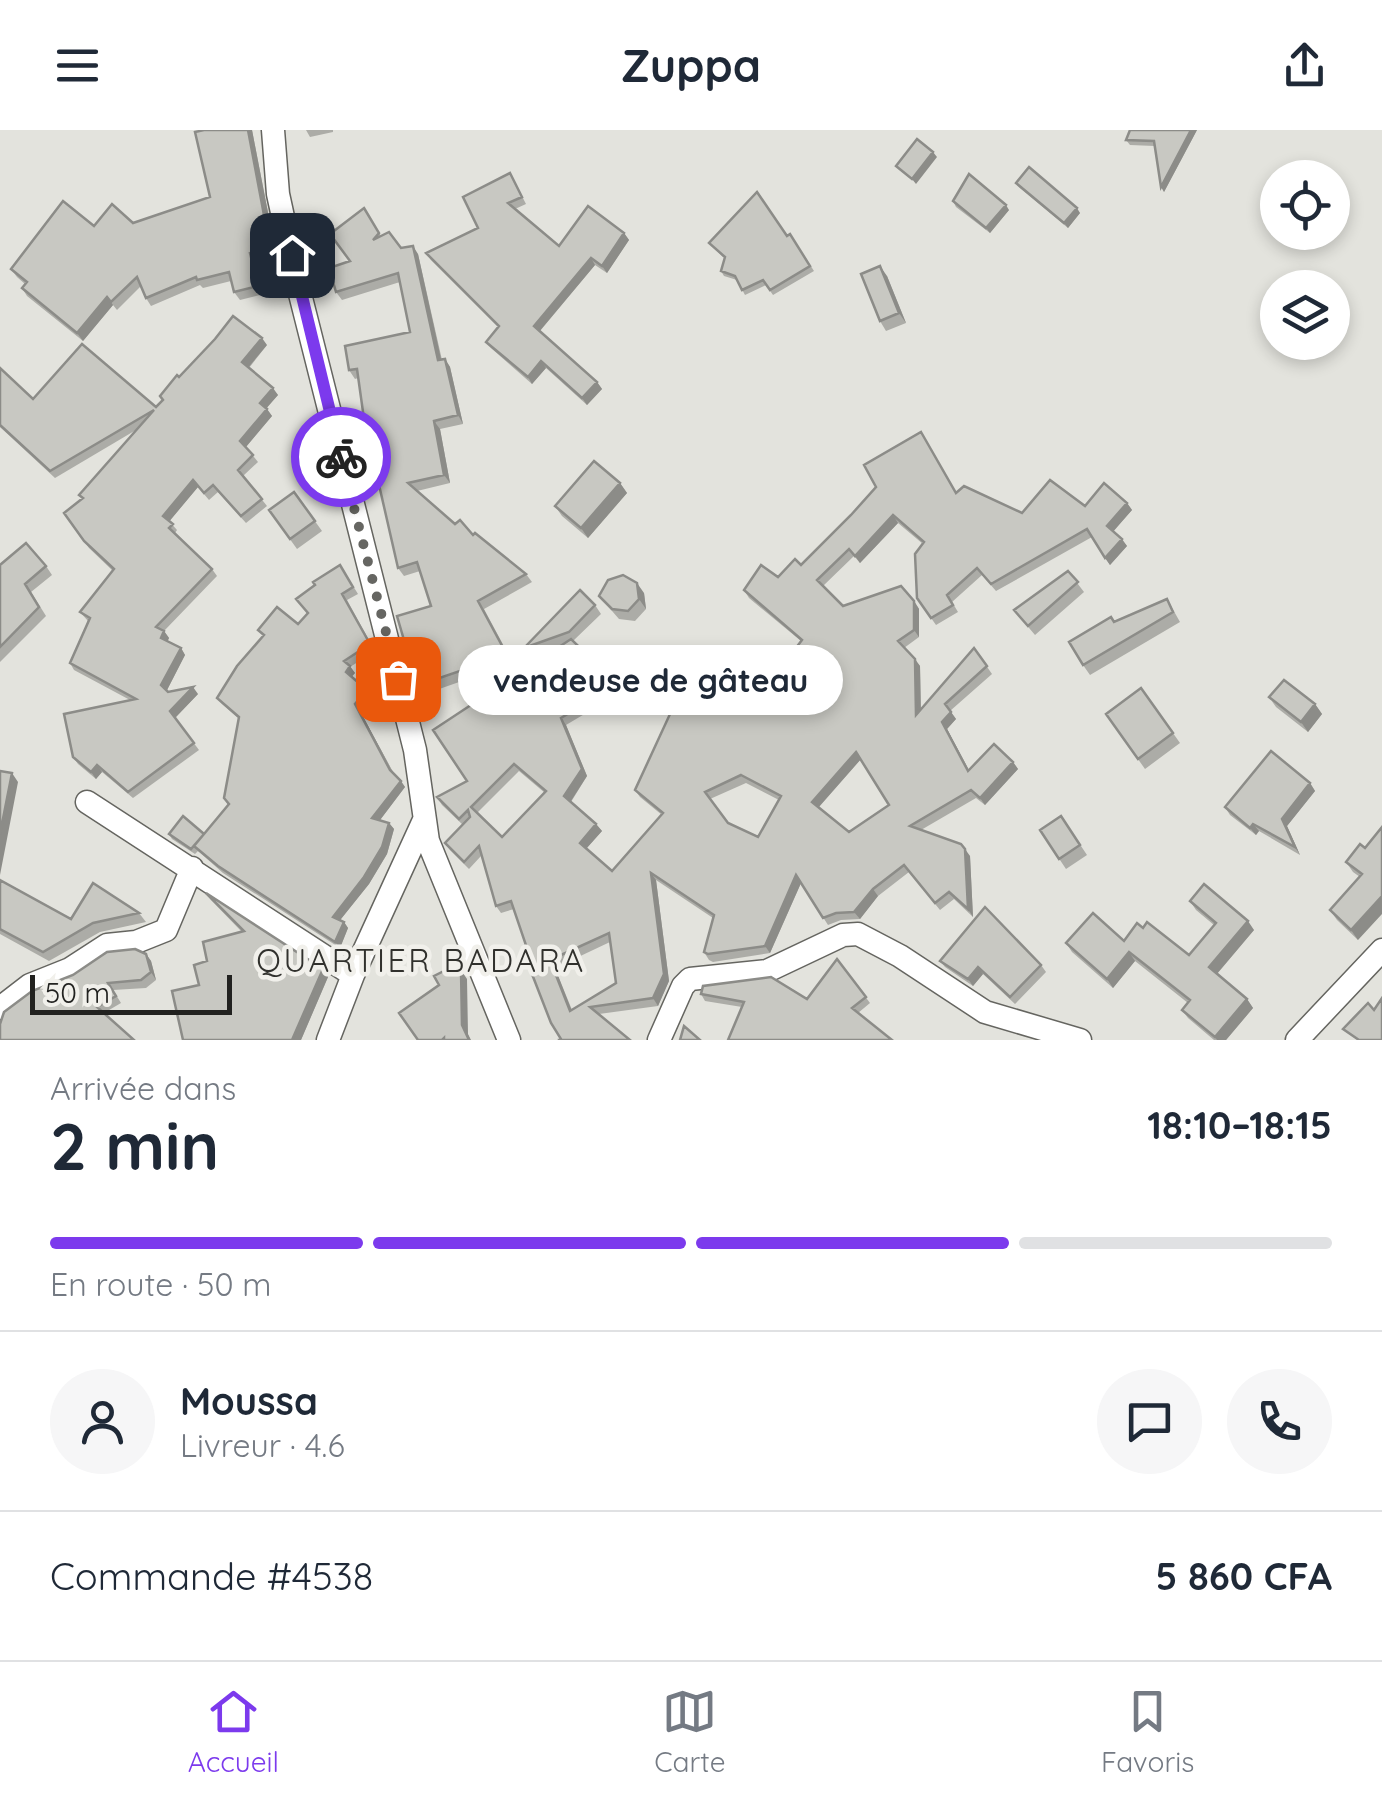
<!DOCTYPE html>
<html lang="fr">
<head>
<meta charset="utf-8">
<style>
  body { margin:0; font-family:Quicksand,sans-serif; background:#f6f6f7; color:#1f2937; height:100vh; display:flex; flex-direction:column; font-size:38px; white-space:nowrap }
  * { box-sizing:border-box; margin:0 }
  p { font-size:32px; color:#747a83 }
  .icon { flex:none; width:55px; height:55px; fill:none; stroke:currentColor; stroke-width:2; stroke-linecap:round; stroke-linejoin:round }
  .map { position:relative; height:910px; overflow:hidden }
  .details { display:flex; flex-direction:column; background:#fff; flex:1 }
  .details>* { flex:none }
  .fabs { position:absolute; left:1260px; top:30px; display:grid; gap:20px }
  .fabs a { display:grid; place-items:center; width:90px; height:90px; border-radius:50%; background:#fff; box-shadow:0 5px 15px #0003; font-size:50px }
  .scale { position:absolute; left:30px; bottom:25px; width:202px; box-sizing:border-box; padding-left:10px; border:5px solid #222220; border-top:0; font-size:28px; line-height:35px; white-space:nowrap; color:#222220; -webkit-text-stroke:8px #f1f0eb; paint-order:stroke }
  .pin { position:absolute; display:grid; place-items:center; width:85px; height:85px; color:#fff; margin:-42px; border-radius:20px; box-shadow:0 5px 15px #0006 }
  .courier { position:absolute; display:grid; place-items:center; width:100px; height:100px; margin:-50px; border:8px solid #7c3aed; border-radius:50%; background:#fff; color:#222; box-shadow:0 2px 12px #0007 }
  .bubble { position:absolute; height:70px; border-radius:35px; background:#fff; box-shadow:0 5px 15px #0003; font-size:32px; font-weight:700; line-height:70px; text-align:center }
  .overview em { font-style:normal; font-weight:700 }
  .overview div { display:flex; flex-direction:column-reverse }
  .overview { display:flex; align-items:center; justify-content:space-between; height:170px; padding:0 50px }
  h1 { font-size:65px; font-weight:700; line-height:75px }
  .bar { display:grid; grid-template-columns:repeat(4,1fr); gap:15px 10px; align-content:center; height:120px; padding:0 50px }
  .bar i { height:12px; border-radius:8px; background:#e0e1e3 }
  .bar .on { background:#7c3aed }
  .bar p { grid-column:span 4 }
  .line { display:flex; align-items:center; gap:25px; padding:0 50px; border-top:2px solid #e0e1e3 }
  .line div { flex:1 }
  .round { display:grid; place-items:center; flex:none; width:105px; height:105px; border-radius:52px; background:#f6f6f7 }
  header { display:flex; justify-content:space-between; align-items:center; height:130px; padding:0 50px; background:#fff; font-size:45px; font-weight:700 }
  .dock { display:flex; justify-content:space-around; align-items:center; height:140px; border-top:2px solid #e0e1e3; background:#fff; font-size:28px; color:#747a83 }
  .dock a { display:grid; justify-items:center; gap:5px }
  .dock .on { color:#7c3aed }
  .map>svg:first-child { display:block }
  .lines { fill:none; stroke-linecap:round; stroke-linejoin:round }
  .street-casing { stroke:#656560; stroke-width:25 }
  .street { stroke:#fff; stroke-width:22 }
  .wall { fill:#acaca7; fill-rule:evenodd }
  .shaded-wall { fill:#8c8c88 }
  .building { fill:#c8c8c2; stroke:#8c8c88; stroke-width:2.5; fill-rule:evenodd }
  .done { stroke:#666662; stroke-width:10; stroke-dasharray:0 18 }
  .route { stroke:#7c3aed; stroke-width:12 }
  .labels { text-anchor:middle; stroke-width:9; stroke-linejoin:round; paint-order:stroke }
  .quarter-label { font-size:32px; letter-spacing:2.5px; fill:#31312d; stroke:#f1f0eb }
</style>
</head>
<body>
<header><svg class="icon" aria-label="menu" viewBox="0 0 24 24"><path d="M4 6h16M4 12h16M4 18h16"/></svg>Zuppa<svg class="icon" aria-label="share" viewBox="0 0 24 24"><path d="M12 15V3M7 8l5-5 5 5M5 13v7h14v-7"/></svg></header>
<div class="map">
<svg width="1382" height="910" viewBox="0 0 1382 910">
  <rect width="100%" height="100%" fill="#e3e3dd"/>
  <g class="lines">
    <!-- street casing -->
    <g class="street-casing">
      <path id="street" d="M273 0 278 64 298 156 415 620 428 711 509 910
        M87 672 353 845
        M0 878 30 855 70 839 107 815 136 812 166 800 192 738
        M328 910 353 845 424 690
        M659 910 683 856 690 849 767 841 843 805 858 804 900 826 985 882 1080 910
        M1297 910 1382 820"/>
    </g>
    <!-- street -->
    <use href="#street" class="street"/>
  </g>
  <!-- wall -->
  <path class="wall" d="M204 0H252L276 124 255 131 264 164 240 170 234 162 231 151 203 158 200 155 151 176 146 168 141 156 117 180 113 175 83 211 27 166 22 158 25 154 17 147 11 139 94 96 133 93 210 67Z
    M306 0H333V2L310 7Z
    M1197 0 1164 62 1155 16 1130 15 1126 10Z
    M510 43 526 74 515 79 559 116 624 103 629 110 607 143 595 135 540 201 597 252 602 259 587 275 546 238 532 254 491 218 486 212 498 197 431 130 426 123 478 98Z
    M1016 53 1080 83 1068 98 1020 58Z
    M953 71 1009 80 990 103 956 77Z
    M364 78 381 106 401 118 418 124 442 230 445 229 450 237 463 294 440 299 450 353 417 361 455 394 473 405 526 444 532 452 484 479 513 533 428 563 422 554 412 525 406 517 431 476 420 441 404 446 398 438 358 248 355 249 349 240 410 202 400 152 342 170 336 162 350 132Z
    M790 104 814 141 773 165 766 155 745 165 737 150 724 146 721 141 725 129 709 113 787 106Z
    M887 146 906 193 886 201 880 191Z
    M267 215 249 238 278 265 266 278 272 286 246 317 258 332 243 346 267 376 246 393 218 362 209 370 198 357 169 391 177 400 175 403 212 439 217 446 164 501 169 508 167 511 181 518 185 525 167 560 168 562 198 564 175 588 199 620 133 668 102 642 96 649 78 634 73 627 130 570 74 540 70 533 88 491 80 482 113 441 89 418 64 383 82 369 79 365 136 300 55 348 0 297V238L33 269 156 277 179 247Z
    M620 353 627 363 588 408 562 386 555 376Z
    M294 362 322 401 297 419 269 380Z
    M956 362 1022 383 1085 376 1127 373 1132 380 1113 401 1127 416 1110 435 1092 407 996 461 982 445 952 472 958 482 936 495 917 468 923 414 898 393 860 433 854 426 823 456 843 476 914 471 919 479V507L904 518 920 536 921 579 974 518 992 544 950 581 956 589 947 599 969 640 1013 632 1018 639 985 675 976 668 921 700 970 726 973 787 954 769 940 780 909 742 878 766 860 789 841 790 828 795 801 753 770 823 713 832 709 830 704 822 713 788 656 750 669 851 658 876 599 884 561 909 514 779 501 783 496 776 481 726 469 739 450 720 445 713 463 695 442 675 437 667 467 651 562 516 530 527 524 518 595 475 601 484 573 511 601 538 614 530 630 557 566 595 587 646 571 672 596 694 602 701 586 719 612 741 662 685 640 667 635 660 746 571 759 566 801 511 749 468 744 460 778 447 801 435 851 385ZM861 629 889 675 849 702 819 677ZM519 641 545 663 502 707 477 683ZM746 653 779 670 758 707 728 693 710 669ZM610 812 616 853 572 880 555 838Z
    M0 435 46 436 52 445 31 462 46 486 0 532Z
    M340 435 358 464 347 470 375 521 350 537 355 543 352 547 372 567 360 581 393 642 405 657 380 690 389 693 394 699 387 724 369 754 340 790 344 792 348 798 340 818 223 743 198 721 195 724 172 709 169 704H204L228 675 224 668 239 589 222 574 217 568 263 506 258 500 298 494 308 484 296 469Z
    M1068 441 1084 462 1035 505 1014 480Z
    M644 463 646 479 635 491 619 489 599 466Z
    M1167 469 1180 492 1090 545 1083 535 1114 492Z
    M1141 558 1180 613 1145 639 1106 584Z
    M1269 567 1315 574 1322 584 1308 602 1276 577Z
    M1310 653 1315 661 1287 696 1300 725 1259 701 1256 705 1230 685 1225 677Z
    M1061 686 1087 725 1066 739 1040 700Z
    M1365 718 1358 810 1337 790 1330 780 1360 747 1353 742 1346 732Z
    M0 750 71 789 139 783 146 792 100 802 49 831 0 804Z
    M206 763 323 839 328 847 301 910H183L207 831 242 802 211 770Z
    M1190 771 1254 800 1217 844 1247 869 1253 878 1226 910H1214L1188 888 1182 880 1188 873 1135 831 1113 858 1072 822 1066 813 1124 811 1143 798 1189 825 1214 795 1196 780Z
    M146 824 151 831 156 850 146 858 113 860 121 873 104 883 0 910Z
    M837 829 870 873 858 883 742 877 705 871 701 864 807 869Z
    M940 831 1041 835 1046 842 1015 874 983 844 973 856 945 837Z"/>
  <!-- shaded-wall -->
  <path class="shaded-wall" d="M248 0H252L276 124 270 117Z
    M1191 0H1197L1164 62 1161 57Z
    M933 22 937 27 916 54 912 49Z
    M1006 75 1009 80 990 103 986 98Z
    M1077 78 1080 83 1068 98 1064 93Z
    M624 103 629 110 607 143 602 136Z
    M413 116 418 124 443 238 438 230Z
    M250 123 255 131 264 164 258 156Z
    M591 128 595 135 538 203 534 196Z
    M880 136 887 146 906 193 899 183Z
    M107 167 113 175 83 211 77 203Z
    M262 208 267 215 247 239 242 232Z
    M445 229 450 237 463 294 458 285Z
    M541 231 546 238 532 254 528 247Z
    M597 252 602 259 587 275 582 268Z
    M273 258 278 265 265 280 260 273Z
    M267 279 272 286 245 318 240 311Z
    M434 291 440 299 450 353 444 345Z
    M193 350 198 357 168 393 163 386Z
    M620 353 627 363 588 408 581 398Z
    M1127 373 1132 380 1112 403 1107 396Z
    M893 385 898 393 860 433 855 426Z
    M1122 409 1127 416 1110 435 1105 428Z
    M637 453 644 463 646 479 639 469Z
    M914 471 919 479V507L914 500Z
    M164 501 169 508 166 515 161 508Z
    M181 518 185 525 166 562 161 555Z
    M915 529 920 536 921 592 916 585Z
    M350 536 355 543 350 548 346 542Z
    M193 557 198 564 175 588 170 581Z
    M367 560 372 567 360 581 395 646 355 574Z
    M1315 574 1322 584 1308 602 1301 592Z
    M951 582 956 589 947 599 973 648 942 592Z
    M561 588 566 595 587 646 569 674 564 666Z
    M856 622 861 629 817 679 812 672Z
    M1013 632 1018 639 985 675 980 668Z
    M97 635 102 642 96 649 91 642Z
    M12 643 18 652 0 745V704Z
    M401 651 405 657 377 694 372 688Z
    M1310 653 1315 661 1287 696 1300 725 1295 717 1282 689Z
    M389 693 394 699 387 724 369 754 337 794 333 787Z
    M596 694 602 701 585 720 580 713Z
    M1253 694 1259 701 1256 705 1250 698Z
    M965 719 970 726 973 787 968 779Z
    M651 743 656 750 669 851 658 876 653 868Z
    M796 745 801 753 770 823 765 816Z
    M873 759 878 766 860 789 854 782Z
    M1382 766V784L1358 810 1351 800Z
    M1248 791 1254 800 1215 846 1209 837Z
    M344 792 348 798 340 818 335 812Z
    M1129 822 1135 831 1113 858 1107 849Z
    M146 824 151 831 156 850 151 842Z
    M550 830 555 838 575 889 570 881Z
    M454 836 461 847V840L467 849 468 904 471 910H469L462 895Z
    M978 837 983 844 973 856 968 849Z
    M323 839 328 847 301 910H292Z
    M1247 869 1253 878 1226 910H1217L1215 907Z"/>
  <!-- building -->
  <path class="building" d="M204 0H248L270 117 250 123 258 156 234 162 229 142 197 150 196 147 146 168 137 147 111 172 107 167 77 203 22 158 27 152 11 139 63 71 94 96 112 74 133 93 210 67 195 2Z
    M1130 0H1191L1161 57 1154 11 1126 10Z
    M917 9 933 22 912 49 896 36Z
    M1029 37 1077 78 1064 93 1016 53Z
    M510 43 522 67 508 73 559 116 588 76 624 103 602 136 591 128 534 196 597 252 582 268 541 231 528 247 486 212 499 196 426 123 478 98 463 67Z
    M969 44 1006 75 986 98 953 71Z
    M757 62 787 106 790 104 810 136 770 160 763 150 742 160 735 146 721 141 725 127 709 113Z
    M364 78 379 103 373 110 389 102 401 118 413 116 438 230 445 229 458 285 434 291 444 345 408 353 455 394 460 390 473 405 475 403 526 444 478 471 507 525 422 554 408 516 406 517 397 486 431 476 417 432 398 438 364 289 357 239 349 240 345 216 410 202 398 143 336 162 329 138 350 131 330 104Z
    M880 136 899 183 880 191 861 144Z
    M233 186 262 208 242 232 273 258 260 273 267 279 240 311 253 325 238 340 262 369 241 386 213 355 204 363 193 350 163 386 173 394 169 398 212 439 156 497 164 501 161 508 181 518 161 555 168 562 193 557 170 581 194 613 128 662 97 635 91 642 73 627 64 584 136 569 70 533 90 488 80 482 114 439 84 411 64 383 83 368 79 365 154 280 50 341 0 295V238L33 269 82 214 156 277 163 270 160 266 177 245 179 247 215 209Z
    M921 302 956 363 964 356 1022 383 1050 350 1085 376 1104 353 1127 373 1107 396 1122 409 1105 428 1087 399 991 454 977 438 947 465 953 475 931 488 917 468 915 424 924 412 893 385 855 426 849 419 817 450 843 476 901 456 914 471V500L898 511 915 529 916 585 974 518 987 536 945 574 951 582 942 592 968 641 994 614 1013 632 980 668 971 660 910 696 961 714 965 719 968 779 949 762 935 773 904 735 873 759 854 782 836 783 823 788 796 745 765 816 708 824 704 822 714 785 651 743 664 844 653 868 590 877 630 910H558L561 909 551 893 525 826 529 824 511 771 496 776 479 716 464 732 445 713 470 687 468 680 459 689 437 667 467 651 433 600 571 509 601 538 614 530 625 549 561 588 582 639 564 666 596 694 580 713 612 741 663 683 635 660 670 584 723 549 746 571 754 562 759 566 802 510 744 460 761 435 778 447 795 429 801 435 851 385 876 357 864 335ZM856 622 889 675 849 702 812 672ZM514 634 546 661 502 707 471 677ZM741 645 781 666 758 707 728 693 705 662ZM609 803 616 853 570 881 550 830Z
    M594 331 620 353 581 398 555 376Z
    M294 362 315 391 290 409 269 380Z
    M26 413 46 436 25 454 39 477 0 517V435Z
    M340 435 353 457 342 464 370 514 344 531 350 536 346 542 367 560 355 574 390 640 401 651 372 688 389 693 382 717 364 747 333 787 344 792 335 812 218 736 194 716 229 674 224 668 239 587 217 568 237 536 264 505 258 500 277 477 298 494 308 483 296 469 315 455 313 452Z
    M1068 441 1078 452 1028 496 1014 480Z
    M623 445 637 453 639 469 628 481 612 479 599 466 608 450Z
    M580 460 595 475 569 502 524 518Z
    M1167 469 1173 482 1083 535 1069 512 1111 487 1114 492Z
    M1284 550 1315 574 1301 592 1269 567Z
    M1141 558 1173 603 1138 629 1106 584Z
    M1271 621 1310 653 1282 689 1295 717 1253 694 1250 698 1225 677Z
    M0 641 12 643 0 704Z
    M183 686 204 704 191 719 169 704Z
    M1061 686 1080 715 1059 729 1040 700Z
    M1382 697V766L1351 800 1330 780 1362 744 1346 732 1360 714 1365 718Z
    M0 750 71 789 93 753 139 783 93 793 43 822 0 799Z
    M1204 754 1248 791 1209 837 1247 869 1215 907 1182 880 1190 870 1129 822 1107 849 1066 813 1093 783 1124 811 1137 793 1143 798 1147 792 1189 825 1216 793 1190 771Z
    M206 763 323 839 292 910H183L172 861 199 855 194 835 207 831 203 812 244 801Z
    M985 777 1041 835 1010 867 978 837 968 849 940 831Z
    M135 819 146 824 151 842 141 850 108 853 116 866 97 877 134 910H0V894L4 882 32 861 73 845 107 822Z
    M837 829 866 867 852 878 892 910H728L744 872 701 864 703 856 771 847 807 869Z
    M454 836 457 843 461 840 462 895 469 910H444V908L442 910H418L399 883 439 855 434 846Z
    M1382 868V910H1359L1343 899 1368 873 1374 880Z
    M684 896 700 910H680Z"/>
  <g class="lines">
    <!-- done -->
    <path class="done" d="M341 327 398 549"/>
    <!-- route -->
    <path class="route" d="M292 125 341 327"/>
  </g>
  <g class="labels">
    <!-- quarter labels -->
    <g class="quarter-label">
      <text x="421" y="842">QUARTIER BADARA</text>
    </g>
  </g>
</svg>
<div class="fabs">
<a><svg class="icon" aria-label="locate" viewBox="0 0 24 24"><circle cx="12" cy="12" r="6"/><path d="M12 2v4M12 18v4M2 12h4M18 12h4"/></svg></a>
<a><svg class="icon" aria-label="layers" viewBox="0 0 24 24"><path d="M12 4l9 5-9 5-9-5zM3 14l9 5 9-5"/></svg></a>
</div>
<div class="scale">50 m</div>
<div class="pin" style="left:398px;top:549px;background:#ea580c"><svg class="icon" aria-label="bag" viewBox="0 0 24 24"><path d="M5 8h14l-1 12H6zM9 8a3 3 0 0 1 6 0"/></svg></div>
<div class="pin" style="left:292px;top:125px;background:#1f2937"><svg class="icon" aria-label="home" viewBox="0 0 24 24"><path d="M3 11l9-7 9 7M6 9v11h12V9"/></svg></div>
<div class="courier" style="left:341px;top:327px"><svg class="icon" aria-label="bike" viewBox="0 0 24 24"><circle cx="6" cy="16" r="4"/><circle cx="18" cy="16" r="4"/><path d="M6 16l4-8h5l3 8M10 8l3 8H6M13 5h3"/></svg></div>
<div class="bubble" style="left:458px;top:515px;width:385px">vendeuse de gâteau</div>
</div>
<section class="details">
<div class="overview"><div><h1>2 min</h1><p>Arrivée dans</p></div><em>18:10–18:15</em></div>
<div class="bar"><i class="on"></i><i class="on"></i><i class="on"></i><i></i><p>En route · 50 m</p></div>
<div class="line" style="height:180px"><a class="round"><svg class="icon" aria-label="person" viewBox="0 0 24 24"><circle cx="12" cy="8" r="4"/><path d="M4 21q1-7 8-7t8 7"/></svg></a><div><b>Moussa</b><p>Livreur · 4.6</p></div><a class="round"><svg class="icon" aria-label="chat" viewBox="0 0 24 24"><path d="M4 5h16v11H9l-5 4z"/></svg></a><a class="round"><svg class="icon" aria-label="phone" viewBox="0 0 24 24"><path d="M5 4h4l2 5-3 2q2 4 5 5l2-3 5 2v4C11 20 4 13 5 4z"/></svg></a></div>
<div class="line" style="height:130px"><div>Commande #4538</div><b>5 860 CFA</b></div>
</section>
<nav class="dock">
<a class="on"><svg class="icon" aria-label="home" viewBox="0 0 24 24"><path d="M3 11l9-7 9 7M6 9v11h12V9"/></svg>Accueil</a>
<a><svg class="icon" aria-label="map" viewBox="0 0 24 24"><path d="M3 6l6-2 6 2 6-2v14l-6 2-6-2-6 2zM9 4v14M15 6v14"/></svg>Carte</a>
<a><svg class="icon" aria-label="saved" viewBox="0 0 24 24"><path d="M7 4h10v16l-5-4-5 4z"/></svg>Favoris</a>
</nav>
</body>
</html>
